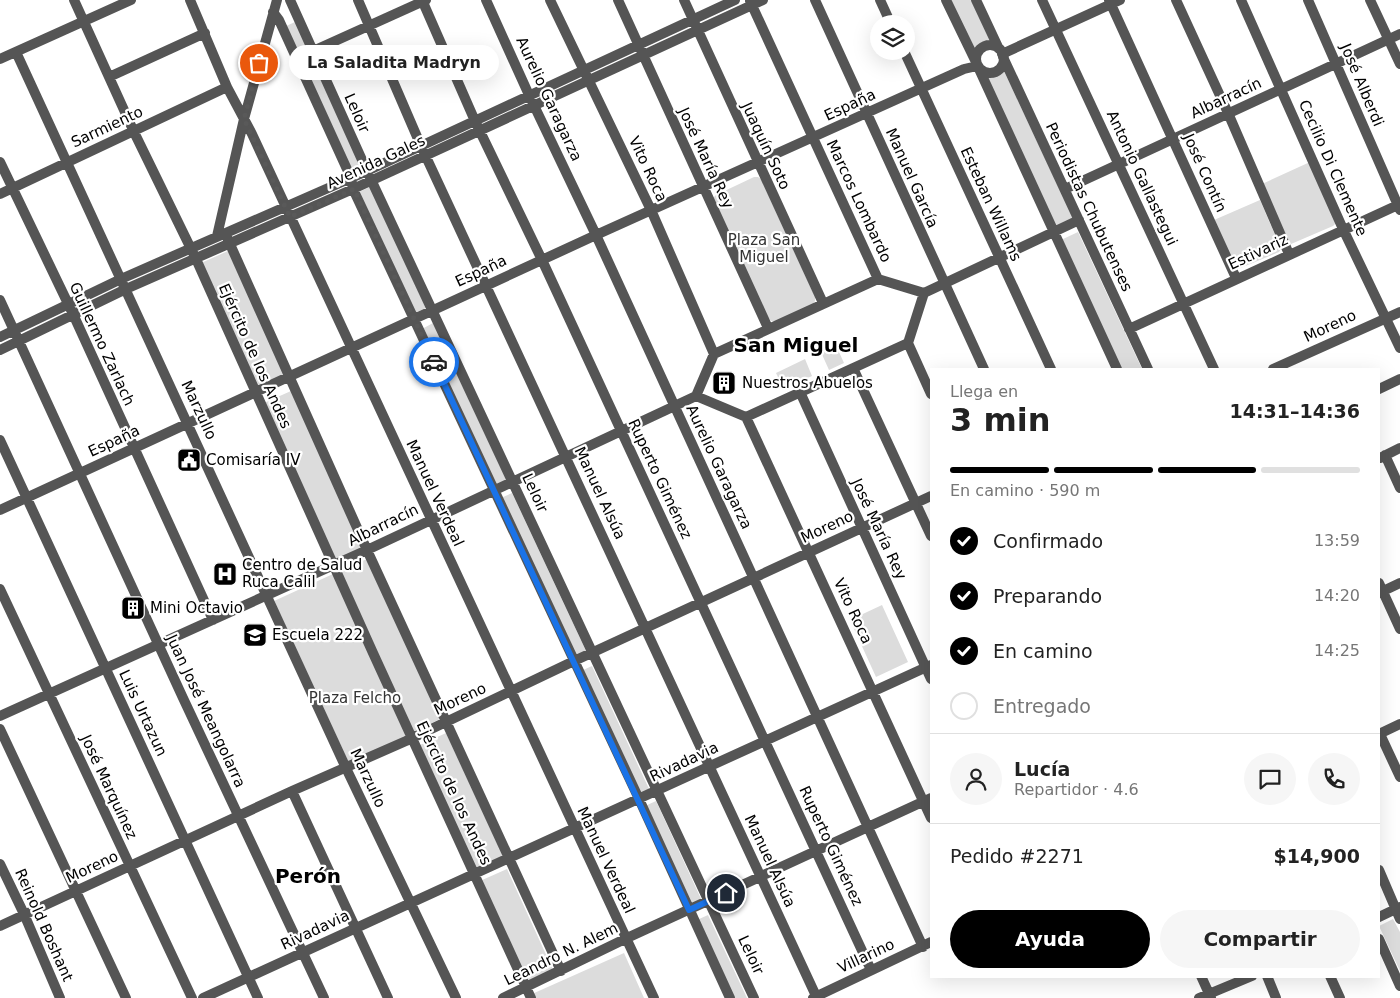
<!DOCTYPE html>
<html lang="es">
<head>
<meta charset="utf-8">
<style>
  body { margin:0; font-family:"DejaVu Sans",sans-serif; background:#f6f6f6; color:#222; height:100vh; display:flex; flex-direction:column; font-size:19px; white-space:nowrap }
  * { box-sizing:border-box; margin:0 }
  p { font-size:16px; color:#767676 }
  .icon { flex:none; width:28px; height:28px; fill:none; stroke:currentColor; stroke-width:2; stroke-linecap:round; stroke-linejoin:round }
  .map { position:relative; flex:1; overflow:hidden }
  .sheet { position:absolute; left:930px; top:368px; width:450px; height:610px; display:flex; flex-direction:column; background:#fff; border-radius:0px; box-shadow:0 5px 20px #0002 }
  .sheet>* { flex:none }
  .fabs { position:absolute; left:870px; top:15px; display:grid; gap:10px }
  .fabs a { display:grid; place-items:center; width:45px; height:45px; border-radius:50%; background:#fff; box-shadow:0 5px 20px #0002; font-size:25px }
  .pin { position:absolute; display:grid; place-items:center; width:42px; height:42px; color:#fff; margin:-21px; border:2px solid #fff; border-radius:50%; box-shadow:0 1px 5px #0007 }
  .courier { position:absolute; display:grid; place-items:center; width:50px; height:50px; margin:-25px; border:4px solid #1a73e8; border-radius:50%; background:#fff; color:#222; box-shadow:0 1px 6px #0007 }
  .bubble { position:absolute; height:35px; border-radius:18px; background:#fff; box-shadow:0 5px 20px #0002; font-size:16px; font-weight:600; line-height:35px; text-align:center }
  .overview em { font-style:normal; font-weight:600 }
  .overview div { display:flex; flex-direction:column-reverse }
  .overview { display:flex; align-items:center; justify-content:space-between; height:85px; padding:0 20px }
  h1 { font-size:32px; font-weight:600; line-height:38px }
  .bar { display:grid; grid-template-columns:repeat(4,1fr); gap:8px 5px; align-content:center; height:60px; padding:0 20px }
  .bar i { height:6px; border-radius:4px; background:#e0e0e0 }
  .bar .on { background:#000 }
  .bar p { grid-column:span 4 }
  .line { display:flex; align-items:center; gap:12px; padding:0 20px; border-top:1px solid #e0e0e0 }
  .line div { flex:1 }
  .round { display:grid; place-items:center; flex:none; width:52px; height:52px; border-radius:26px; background:#f6f6f6 }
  ol { padding:0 20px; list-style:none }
  li { display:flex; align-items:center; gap:15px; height:55px }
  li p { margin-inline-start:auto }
  li .icon { padding:5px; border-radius:50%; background:#000; color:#fff; stroke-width:4 }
  li:last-child { color:#767676 }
  li i { width:28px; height:28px; border:2px solid #e0e0e0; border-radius:50% }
  .primary-button { display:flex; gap:10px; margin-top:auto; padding:10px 20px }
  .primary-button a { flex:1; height:58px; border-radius:30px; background:#000; color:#fff; font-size:20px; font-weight:600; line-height:58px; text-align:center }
  .primary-button a+a { background:#f6f6f6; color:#222 }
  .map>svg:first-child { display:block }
  .green { fill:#dcdcdc }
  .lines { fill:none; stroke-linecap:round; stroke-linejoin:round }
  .minor { stroke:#555; stroke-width:10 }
  .done { stroke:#595959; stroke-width:5; stroke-dasharray:0 9 }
  .route { stroke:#1a73e8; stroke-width:6 }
  .labels { text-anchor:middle; stroke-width:4.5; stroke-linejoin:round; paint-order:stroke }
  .street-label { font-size:15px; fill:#000; stroke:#fff }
  .park-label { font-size:15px; fill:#333; stroke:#fff }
  .poi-label { font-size:15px; fill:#000; stroke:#fff; text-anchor:start }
  .district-label { font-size:20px; font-weight:bold; fill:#000; stroke:#fff }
</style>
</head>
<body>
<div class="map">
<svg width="1400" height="998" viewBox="0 0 1400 998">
  <rect width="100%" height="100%" fill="#fff"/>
  <!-- green -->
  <path class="green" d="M951 0H971L991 42 982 44 974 51Z
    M295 22 363 169 352 174 284 27Z
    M1003 69 1074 220 1057 228 986 77 996 75Z
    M1310 162 1336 223 1333 226 1291 244 1288 241 1262 184Z
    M754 177H758L761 179 815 297V301L813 304 777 321H771L767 317 713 198 716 195Z
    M370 187 426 308 415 313 359 192Z
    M1260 200 1281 249 1279 252 1238 269 1235 267 1214 220Z
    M1078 232 1142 369H1121L1061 240Z
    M228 251 284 375 257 387 201 263Z
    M433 323 507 481 496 486 422 329Z
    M835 343 844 363 829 370 820 350Z
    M805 359 812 376 784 389 776 373Z
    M291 391 362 548 336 560 264 403Z
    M512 493 586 651 575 656 501 498Z
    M367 559 440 719 413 732 340 571Z
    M333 574 408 736 349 763 274 601Z
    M882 605 908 662 876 677 850 620Z
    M592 666 650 791 639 796 581 671Z
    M446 733 503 856 476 869 420 745Z
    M656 801 702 901 691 906 645 806Z
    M507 869 554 972 527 984 480 881Z
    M708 915 747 998H733L697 920Z
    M1393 919 1400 932V971L1379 926Z
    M624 953 644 998H534L532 994Z"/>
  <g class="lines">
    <!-- minor -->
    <path class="minor" d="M74 0 134 132 196 259 373 653 531 998
      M190 0 227 87 252 134 654 998
      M290 0 367 171 754 998
      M358 0 421 146 817 998
      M422 0 475 121 542 260 871 970
      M486 0 529 95 596 235 923 947
      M550 0 651 210 714 354
      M618 0 768 328
      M684 0 823 303
      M815 0 984 369
      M880 0 891 24
      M946 0 976 62
      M976 0 999 49
      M1042 0 1214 369
      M1109 0 1236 278
      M1176 0 1228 113 1289 254
      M1241 0 1343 229 1400 348
      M1308 0 1400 210
      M1370 0 1400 64
      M750 1 878 279
      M273 12 279 20 351 178 353 189 639 799 730 998
      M976 59a14 14 0 1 1 28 0a14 14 0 1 1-28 0Z
      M313 51 426 0
      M904 51 1051 369
      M16 52 346 768 456 998
      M1002 54 1120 0
      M1003 57 1148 369
      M0 59 131 0
      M979 69 1117 369
      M109 77 205 33
      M0 162 73 314 213 620
      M1065 189 1400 34
      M0 194 227 87
      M225 233 367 550 561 971
      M217 236 244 119 277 0
      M924 293 1079 220
      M0 300 183 698 324 998
      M1129 329 1400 204
      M0 337 121 279 367 171 735 0
      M908 343 931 394
      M0 350 126 289 353 189 763 0
      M853 368 931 536
      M1273 369 1400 312
      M1379 389 1400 379
      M800 392 931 679
      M696 396 746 417 908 343 924 293
      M696 396 714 354 878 279 924 293
      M746 417 931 818
      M0 440 258 998
      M1385 455 1400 488
      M1380 458 1400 448
      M0 510 596 235 964 69 977 66
      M1379 583 1400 629
      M0 589 192 998
      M1379 593 1400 583
      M0 716 367 550 696 396
      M0 729 126 998
      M1379 734 1400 724
      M1380 734 1400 777
      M292 791 388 998
      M0 864 24 914 60 998
      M1379 870 1400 919
      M1379 917 1400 907
      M0 926 292 791 406 741 574 661 931 496
      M1379 939 1400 986
      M1201 976 1211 998
      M1267 976 1276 998
      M1330 976 1340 998
      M203 998 931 665
      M503 998 627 938 931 798
      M813 998 931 942
      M1199 998 1252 976"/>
  </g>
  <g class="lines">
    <!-- done -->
    <path class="done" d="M259 63 244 119 290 217 354 189 434 362"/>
    <!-- route -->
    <path class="route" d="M434 362 689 910 726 893"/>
  </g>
  <!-- icons -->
  <defs>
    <g id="building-square" transform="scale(1.25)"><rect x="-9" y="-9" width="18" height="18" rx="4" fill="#000" stroke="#fff"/><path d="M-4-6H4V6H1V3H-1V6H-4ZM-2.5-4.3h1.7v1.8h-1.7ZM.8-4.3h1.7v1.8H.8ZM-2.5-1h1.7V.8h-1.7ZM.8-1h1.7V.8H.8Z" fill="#fff"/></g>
    <g id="civic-square" transform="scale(1.25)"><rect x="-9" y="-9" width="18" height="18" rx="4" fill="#000" stroke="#fff"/><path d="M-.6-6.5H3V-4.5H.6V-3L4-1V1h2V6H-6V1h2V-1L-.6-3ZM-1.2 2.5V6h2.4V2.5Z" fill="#fff"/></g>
    <g id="hospital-square" transform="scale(1.25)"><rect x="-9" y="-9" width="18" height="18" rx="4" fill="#000" stroke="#fff"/><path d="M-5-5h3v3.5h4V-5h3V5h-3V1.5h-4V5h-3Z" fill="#fff"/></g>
    <g id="school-square" transform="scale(1.25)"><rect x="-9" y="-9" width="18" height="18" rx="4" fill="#000" stroke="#fff"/><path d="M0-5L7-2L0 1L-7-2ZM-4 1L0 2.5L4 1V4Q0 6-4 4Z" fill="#fff"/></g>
  </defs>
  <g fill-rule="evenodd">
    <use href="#building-square" x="724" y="383"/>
    <use href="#civic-square" x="189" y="460"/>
    <use href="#hospital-square" x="225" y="574"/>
    <use href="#building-square" x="133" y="608"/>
    <use href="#school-square" x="255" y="635"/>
  </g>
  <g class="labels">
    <!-- street labels -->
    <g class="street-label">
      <text transform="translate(1362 85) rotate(67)" y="5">José Alberdi</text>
      <text transform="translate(1226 98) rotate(-25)" y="5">Albarracín</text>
      <text transform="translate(549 99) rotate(65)" y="5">Aurelio Garagarza</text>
      <text transform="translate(850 105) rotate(-25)" y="5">España</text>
      <text transform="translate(357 113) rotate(66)" y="5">Leloir</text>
      <text transform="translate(107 127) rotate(-25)" y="5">Sarmiento</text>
      <text transform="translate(766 146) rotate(65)" y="5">Juaquín Soto</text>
      <text transform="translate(706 158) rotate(65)" y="5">José María Rey</text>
      <text transform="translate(376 162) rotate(-25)" y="5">Avenida Gales</text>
      <text transform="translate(1333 168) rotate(66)" y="5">Cecilio Di Clemente</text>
      <text transform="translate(648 169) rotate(65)" y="5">Vito Roca</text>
      <text transform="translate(1205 173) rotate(66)" y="5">José Contín</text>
      <text transform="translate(912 178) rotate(66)" y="5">Manuel García</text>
      <text transform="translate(1142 178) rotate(65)" y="5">Antonio Gallastegui</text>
      <text transform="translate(859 201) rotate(65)" y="5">Marcos Lombardo</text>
      <text transform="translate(991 204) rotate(65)" y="5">Esteban Willams</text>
      <text transform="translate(1089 207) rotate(65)" y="5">Periodistas Chubutenses</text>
      <text transform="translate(1258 252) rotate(-25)" y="5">Estivariz</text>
      <text transform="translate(481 271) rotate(-25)" y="5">España</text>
      <text transform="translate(1330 326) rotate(-25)" y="5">Moreno</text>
      <text transform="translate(102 344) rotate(65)" y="5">Guillermo Zarlach</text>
      <text transform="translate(255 356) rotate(66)" y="5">Ejército de los Andes</text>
      <text transform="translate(199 410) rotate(65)" y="5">Marzullo</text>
      <text transform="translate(114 441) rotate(-25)" y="5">España</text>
      <text transform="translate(719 467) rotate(65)" y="5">Aurelio Garagarza</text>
      <text transform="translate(660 479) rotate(65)" y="5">Ruperto Giménez</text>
      <text transform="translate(435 493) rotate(65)" y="5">Manuel Verdeal</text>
      <text transform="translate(535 493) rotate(65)" y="5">Leloir</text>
      <text transform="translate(600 493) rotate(65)" y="5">Manuel Alsúa</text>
      <text transform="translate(383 525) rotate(-26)" y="5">Albarracín</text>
      <text transform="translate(827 527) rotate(-25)" y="5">Moreno</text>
      <text transform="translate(879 529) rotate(65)" y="5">José María Rey</text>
      <text transform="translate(853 611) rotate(65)" y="5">Vito Roca</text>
      <text transform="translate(460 699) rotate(-25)" y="5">Moreno</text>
      <text transform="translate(206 711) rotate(65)" y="5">Juan José Meangolarra</text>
      <text transform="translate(143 713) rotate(65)" y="5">Luis Urtazun</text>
      <text transform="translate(684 762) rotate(-25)" y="5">Rivadavia</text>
      <text transform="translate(368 778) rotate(65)" y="5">Marzullo</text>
      <text transform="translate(109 787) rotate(65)" y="5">José Marquínez</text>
      <text transform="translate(454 793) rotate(65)" y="5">Ejército de los Andes</text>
      <text transform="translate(831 846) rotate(65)" y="5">Ruperto Giménez</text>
      <text transform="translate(606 860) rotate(65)" y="5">Manuel Verdeal</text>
      <text transform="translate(770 861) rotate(65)" y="5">Manuel Alsúa</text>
      <text transform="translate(92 867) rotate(-25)" y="5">Moreno</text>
      <text transform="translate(44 925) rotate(66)" y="5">Reinold Boshant</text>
      <text transform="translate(315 930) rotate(-25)" y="5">Rivadavia</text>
      <text transform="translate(561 954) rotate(-26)" y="5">Leandro N. Alem</text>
      <text transform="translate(751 955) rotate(65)" y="5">Leloir</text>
      <text transform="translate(866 956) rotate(-25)" y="5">Villarino</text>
    </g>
    <!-- park labels -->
    <g class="park-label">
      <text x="764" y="245">Plaza San<tspan x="764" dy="17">Miguel</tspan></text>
      <text x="355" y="703">Plaza Felcho</text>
    </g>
    <!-- poi labels -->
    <g class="poi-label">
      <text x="742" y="388">Nuestros Abuelos</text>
      <text x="206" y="465">Comisaría IV</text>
      <text x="242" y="570">Centro de Salud<tspan x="242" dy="17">Ruca Calil</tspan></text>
      <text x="150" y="613">Mini Octavio</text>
      <text x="272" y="640">Escuela 222</text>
    </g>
    <!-- district labels -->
    <g class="district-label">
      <text x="796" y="352">San Miguel</text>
      <text x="308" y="883">Perón</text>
    </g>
  </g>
</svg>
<div class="fabs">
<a><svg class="icon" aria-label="layers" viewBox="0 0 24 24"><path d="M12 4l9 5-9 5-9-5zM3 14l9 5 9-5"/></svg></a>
</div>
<div class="pin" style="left:259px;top:63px;background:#ea580c"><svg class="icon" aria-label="bag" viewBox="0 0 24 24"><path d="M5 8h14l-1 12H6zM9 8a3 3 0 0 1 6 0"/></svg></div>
<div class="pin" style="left:726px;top:893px;background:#1f2937"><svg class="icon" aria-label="home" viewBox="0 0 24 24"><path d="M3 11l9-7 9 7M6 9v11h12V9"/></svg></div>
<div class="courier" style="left:434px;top:362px"><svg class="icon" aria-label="car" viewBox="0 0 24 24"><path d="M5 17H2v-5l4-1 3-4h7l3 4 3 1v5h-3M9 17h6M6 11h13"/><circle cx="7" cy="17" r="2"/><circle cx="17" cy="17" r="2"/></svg></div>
<div class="bubble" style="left:289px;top:45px;width:210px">La Saladita Madryn</div>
<section class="sheet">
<div class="overview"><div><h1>3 min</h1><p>Llega en</p></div><em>14:31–14:36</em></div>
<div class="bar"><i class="on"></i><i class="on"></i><i class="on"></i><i></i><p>En camino · 590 m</p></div>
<ol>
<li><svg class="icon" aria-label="check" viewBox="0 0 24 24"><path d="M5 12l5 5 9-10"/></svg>Confirmado<p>13:59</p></li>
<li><svg class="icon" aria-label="check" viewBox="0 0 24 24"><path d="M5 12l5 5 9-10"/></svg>Preparando<p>14:20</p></li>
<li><svg class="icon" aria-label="check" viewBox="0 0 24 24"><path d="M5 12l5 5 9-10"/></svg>En camino<p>14:25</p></li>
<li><i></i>Entregado</li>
</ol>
<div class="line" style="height:90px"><a class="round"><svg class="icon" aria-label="person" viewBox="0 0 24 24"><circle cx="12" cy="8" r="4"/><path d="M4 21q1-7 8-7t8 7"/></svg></a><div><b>Lucía</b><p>Repartidor · 4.6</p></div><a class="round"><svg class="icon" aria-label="chat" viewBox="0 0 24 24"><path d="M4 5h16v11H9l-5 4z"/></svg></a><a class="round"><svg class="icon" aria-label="phone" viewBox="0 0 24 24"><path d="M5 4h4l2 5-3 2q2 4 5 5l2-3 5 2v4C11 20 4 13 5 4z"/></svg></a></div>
<div class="line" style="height:65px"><div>Pedido #2271</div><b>$14,900</b></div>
<div class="primary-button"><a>Ayuda</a><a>Compartir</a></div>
</section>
</div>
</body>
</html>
